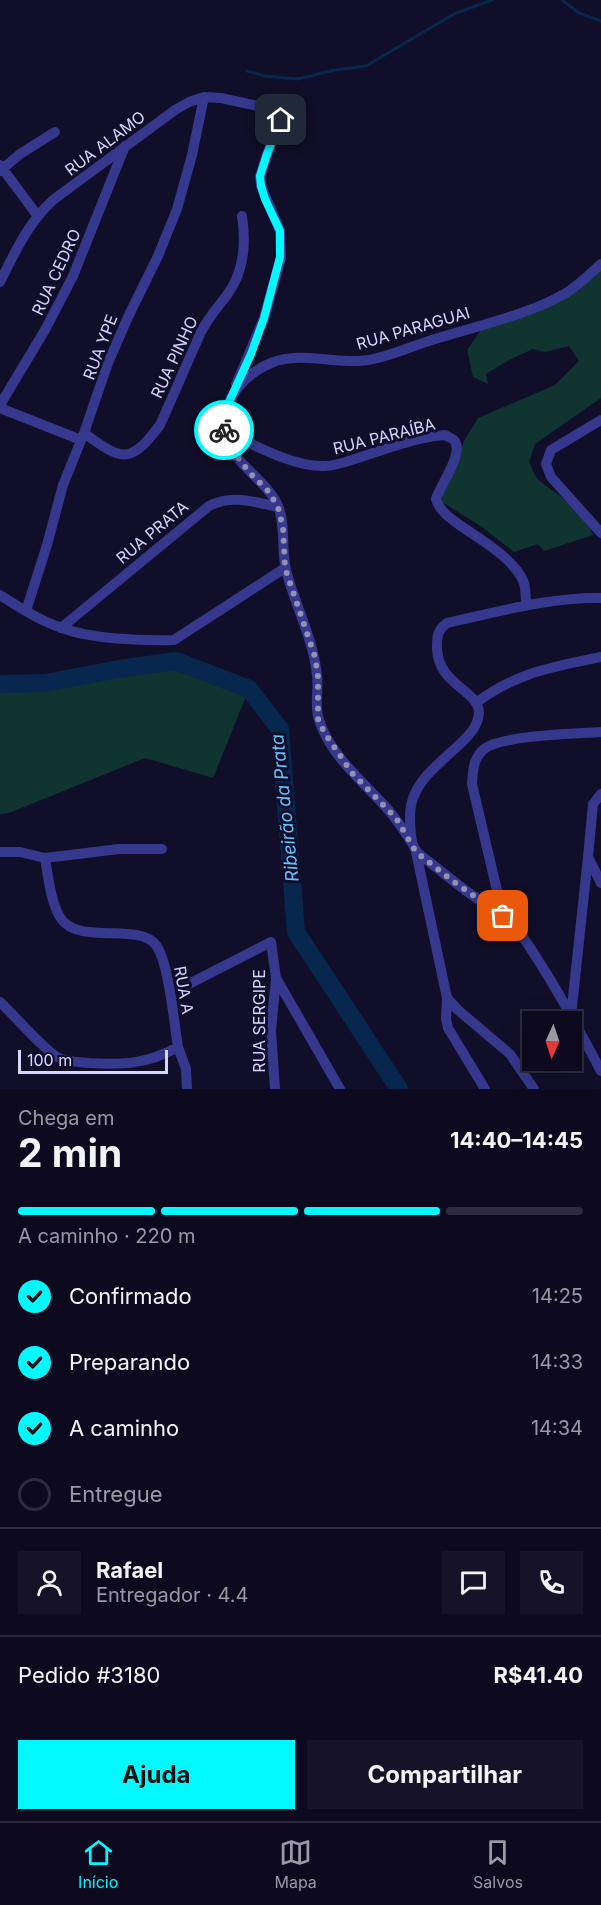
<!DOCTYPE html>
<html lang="pt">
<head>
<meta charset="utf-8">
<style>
  body { margin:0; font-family:Inter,sans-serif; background:#161328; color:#f1f3f6; height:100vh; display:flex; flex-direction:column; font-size:22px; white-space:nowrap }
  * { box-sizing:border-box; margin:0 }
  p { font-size:20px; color:#9a9aa4 }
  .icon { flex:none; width:33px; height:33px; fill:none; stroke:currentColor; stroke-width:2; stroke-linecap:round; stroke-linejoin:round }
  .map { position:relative; height:1089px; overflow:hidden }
  .side { display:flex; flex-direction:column; background:#0d0a1f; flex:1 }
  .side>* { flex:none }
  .needle { width:39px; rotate:183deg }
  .controls { position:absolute; left:522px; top:1011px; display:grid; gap:12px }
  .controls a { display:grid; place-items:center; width:60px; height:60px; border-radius:0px; background:#0d0a1f; box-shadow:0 6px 24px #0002,0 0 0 2px #2d2b3d; font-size:30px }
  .scale { position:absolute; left:18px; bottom:15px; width:150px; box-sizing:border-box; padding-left:6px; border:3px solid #d8d6ff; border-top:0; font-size:16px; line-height:21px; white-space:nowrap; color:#d8d6ff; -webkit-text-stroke:4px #110e29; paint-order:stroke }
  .pin { position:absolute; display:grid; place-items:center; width:51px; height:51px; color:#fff; margin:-26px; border-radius:12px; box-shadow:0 3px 9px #0006 }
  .courier { position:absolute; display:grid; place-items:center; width:60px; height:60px; margin:-30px; border:4px solid #02f8ff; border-radius:50%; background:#fff; color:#222; box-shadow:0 2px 8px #0007 }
  .headline em { font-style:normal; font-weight:700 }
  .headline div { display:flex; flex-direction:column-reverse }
  .headline { display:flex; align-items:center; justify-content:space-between; height:102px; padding:0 18px }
  h1 { font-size:39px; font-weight:700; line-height:45px }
  .bar { display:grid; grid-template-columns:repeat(4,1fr); gap:9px 6px; align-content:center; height:72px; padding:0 18px }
  .bar i { height:8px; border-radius:4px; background:#2d2b3d }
  .bar .active { background:#02f8ff }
  .bar p { grid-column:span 4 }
  .line { display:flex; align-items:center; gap:15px; padding:0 18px; border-top:2px solid #2d2b3d }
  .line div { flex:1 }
  .round { display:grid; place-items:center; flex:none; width:63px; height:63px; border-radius:0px; background:#161328 }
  ol { padding:0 18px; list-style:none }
  li { display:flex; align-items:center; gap:18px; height:66px }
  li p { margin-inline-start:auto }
  li .icon { padding:6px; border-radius:50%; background:#02f8ff; color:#111; stroke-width:4 }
  li:last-child { color:#9a9aa4 }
  li i { width:33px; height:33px; border:3px solid #2d2b3d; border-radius:50% }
  .button { display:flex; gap:12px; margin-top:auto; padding:12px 18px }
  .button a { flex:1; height:69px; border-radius:0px; background:#02f8ff; color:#111; font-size:24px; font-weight:700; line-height:69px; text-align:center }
  .button a+a { background:#161328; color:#f1f3f6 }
  .tabs { display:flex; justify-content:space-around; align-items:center; height:84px; border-top:2px solid #2d2b3d; background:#0d0a1f; font-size:16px; color:#9a9aa4 }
  .tabs a { display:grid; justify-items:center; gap:3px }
  .tabs .active { color:#02f8ff }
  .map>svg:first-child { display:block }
  .green { fill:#103430 }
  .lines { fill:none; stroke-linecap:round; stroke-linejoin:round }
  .stream { stroke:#08274e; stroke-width:3 }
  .river { stroke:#08274e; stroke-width:18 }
  .minor { stroke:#35388c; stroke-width:10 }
  .done { stroke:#9290b4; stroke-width:6; stroke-dasharray:0 10.8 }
  .route { stroke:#02f8ff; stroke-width:8 }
  .labels { text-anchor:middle; stroke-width:6; stroke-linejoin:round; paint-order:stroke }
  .street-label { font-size:16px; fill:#d8d6ff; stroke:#110e29 }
  .water-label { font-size:18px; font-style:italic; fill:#64c3ff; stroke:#110e29 }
</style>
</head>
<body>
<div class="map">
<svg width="601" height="1089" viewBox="0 0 601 1089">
  <rect width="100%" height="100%" fill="#110e29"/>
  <!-- green -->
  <path class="green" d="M601 270V398L535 444 529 462 537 479 560 496 587 522 593 535 544 551 538 544 514 552 482 527 442 502 441 494 457 462 464 441 478 418 555 385 579 361 569 346 545 352 533 349 511 359 486 374 488 384 473 377 467 350 483 327 548 305Z
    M176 661 249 689 213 778 145 758 9 813 0 814V684L45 683 119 669Z"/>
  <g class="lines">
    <!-- stream -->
    <path class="stream" d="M562 0 579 13 601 21
      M247 71 265 76 297 79 335 70 366 66 454 14 492 0"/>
    <!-- river -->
    <path class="river" d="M0 684 45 683 119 669 176 661 249 689 280 729 296 932 399 1089"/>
    <!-- minor -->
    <path class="minor" d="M0 165 37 215
      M0 171 20 154 55 132
      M0 282C15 252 28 223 53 200L175 110 189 102 204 97 221 98 276 110 281 120 267 154 260 176 261 186 280 231 281 257 264 318 236 385
      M0 405 45 330 73 276 125 146
      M0 408 81 440
      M601 420 551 450 546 464 551 477 601 533
      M224 431C252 444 293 467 324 466 338 466 351 460 364 456 391 447 418 437 445 435 448 437 452 438 454 440 465 453 440 485 436 499 440 512 450 518 461 526 480 539 516 560 524 583 526 591 526 598 526 606
      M84 433C122 461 130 465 160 425 174 394 187 363 201 332 208 318 218 307 227 295 244 272 246 242 242 216
      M0 595C19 607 40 621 62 628 91 639 143 641 174 640L285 568
      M601 598C550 597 497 612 447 623 438 630 437 635 437 646 436 684 478 690 479 712 479 746 411 766 410 814 410 823 410 836 413 845 416 854 425 858 432 864 446 875 460 887 475 897 488 907 503 915 514 927 526 939 534 954 543 968 564 1001 582 1036 601 1071
      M26 611 47 545 63 485 84 433 108 363 128 317 158 256 177 209 192 155 204 97
      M61 628 209 506C232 494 254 502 278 507
      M476 703C517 672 553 667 601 657
      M601 794 593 804 588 857 601 883
      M412 843C403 829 394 815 382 803 359 778 330 754 319 720 314 705 319 689 317 675 313 638 295 605 286 570 281 549 286 526 278 506 266 478 227 461 224 429 221 400 246 373 271 363 299 352 329 362 358 361 382 360 409 347 432 340 473 327 531 314 566 293 579 285 590 274 601 264
      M0 852H20L45 858
      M416 852 447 998 458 1010 510 1054 534 1089
      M503 916 472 784C473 770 473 759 484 749 502 735 576 734 601 732
      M276 978 340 1089
      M185 986 271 942 276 978 271 1031 275 1089
      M447 998 446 1019 448 1028 485 1089
      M0 1002C14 1015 42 1048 57 1057 66 1062 79 1062 89 1063 124 1065 147 1064 178 1047 174 1023 169 963 156 945 141 923 80 944 62 920 51 906 48 875 45 858L119 849H162
      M571 1016 588 857
      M178 1047 186 1069 187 1089"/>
  </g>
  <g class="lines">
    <!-- done -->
    <path class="done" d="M224 430 230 447 249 472 268 491 278 507 283 528 285 568 315 657 318 677V719L324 732 352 773 396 818 416 852 454 882 503 916"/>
    <!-- route -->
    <path class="route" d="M224 430V413L251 354 264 318 280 257V231L265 199 261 186 260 176 267 154 281 120"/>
  </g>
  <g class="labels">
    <!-- street labels -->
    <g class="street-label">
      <text transform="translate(105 143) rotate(-37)" y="6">RUA ALAMO</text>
      <text transform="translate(56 272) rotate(-65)" y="6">RUA CEDRO</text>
      <text transform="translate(413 328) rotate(-16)" y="6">RUA PARAGUAI</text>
      <text transform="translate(100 347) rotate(-69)" y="6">RUA YPE</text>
      <text transform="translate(174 357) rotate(-65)" y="6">RUA PINHO</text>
      <text transform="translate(384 436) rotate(-14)" y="6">RUA PARAÍBA</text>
      <text transform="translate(152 532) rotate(-40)" y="6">RUA PRATA</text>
      <text transform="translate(184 990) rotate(80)" y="6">RUA A</text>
      <text transform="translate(259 1021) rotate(-90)" y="6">RUA SERGIPE</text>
    </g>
    <!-- water labels -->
    <g class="water-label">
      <text transform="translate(285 808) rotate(-96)" y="6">Ribeirão da Prata</text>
    </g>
  </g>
</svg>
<div class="controls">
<a><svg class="needle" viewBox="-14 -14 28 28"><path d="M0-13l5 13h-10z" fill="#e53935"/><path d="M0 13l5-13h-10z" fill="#9a9aa4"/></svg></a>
</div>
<div class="scale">100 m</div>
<div class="pin" style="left:503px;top:916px;background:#ea580c"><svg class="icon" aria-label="bag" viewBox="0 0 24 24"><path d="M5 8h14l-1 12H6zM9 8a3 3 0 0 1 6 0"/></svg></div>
<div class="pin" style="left:281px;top:120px;background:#1f2937"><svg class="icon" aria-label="home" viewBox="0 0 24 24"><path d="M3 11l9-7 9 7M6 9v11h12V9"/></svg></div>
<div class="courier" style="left:224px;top:430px"><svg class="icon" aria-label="bike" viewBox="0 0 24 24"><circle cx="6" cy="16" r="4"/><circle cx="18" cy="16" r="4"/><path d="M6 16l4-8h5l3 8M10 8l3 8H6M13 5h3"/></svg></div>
</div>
<section class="side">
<div class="headline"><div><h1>2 min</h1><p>Chega em</p></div><em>14:40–14:45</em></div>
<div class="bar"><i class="active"></i><i class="active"></i><i class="active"></i><i></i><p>A caminho · 220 m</p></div>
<ol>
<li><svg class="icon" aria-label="check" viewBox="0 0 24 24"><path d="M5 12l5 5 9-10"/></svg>Confirmado<p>14:25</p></li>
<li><svg class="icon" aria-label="check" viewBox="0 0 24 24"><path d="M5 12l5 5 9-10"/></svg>Preparando<p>14:33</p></li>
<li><svg class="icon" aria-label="check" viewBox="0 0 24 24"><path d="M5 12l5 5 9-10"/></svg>A caminho<p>14:34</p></li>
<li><i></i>Entregue</li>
</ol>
<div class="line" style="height:108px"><a class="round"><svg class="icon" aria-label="person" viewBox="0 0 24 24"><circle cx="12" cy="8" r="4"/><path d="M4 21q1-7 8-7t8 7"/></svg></a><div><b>Rafael</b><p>Entregador · 4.4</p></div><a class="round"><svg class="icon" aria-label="chat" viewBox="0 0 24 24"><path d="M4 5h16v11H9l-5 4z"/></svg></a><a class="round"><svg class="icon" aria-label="phone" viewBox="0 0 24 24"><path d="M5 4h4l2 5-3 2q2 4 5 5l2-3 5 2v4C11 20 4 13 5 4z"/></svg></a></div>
<div class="line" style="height:78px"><div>Pedido #3180</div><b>R$41.40</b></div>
<div class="button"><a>Ajuda</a><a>Compartilhar</a></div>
</section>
<nav class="tabs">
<a class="active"><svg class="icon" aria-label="home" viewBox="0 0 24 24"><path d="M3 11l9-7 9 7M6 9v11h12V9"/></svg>Início</a>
<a><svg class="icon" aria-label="map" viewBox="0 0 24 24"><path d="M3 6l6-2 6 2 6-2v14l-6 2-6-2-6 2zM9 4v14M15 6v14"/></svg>Mapa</a>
<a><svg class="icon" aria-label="saved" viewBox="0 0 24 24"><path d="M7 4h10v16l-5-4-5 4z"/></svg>Salvos</a>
</nav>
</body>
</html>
